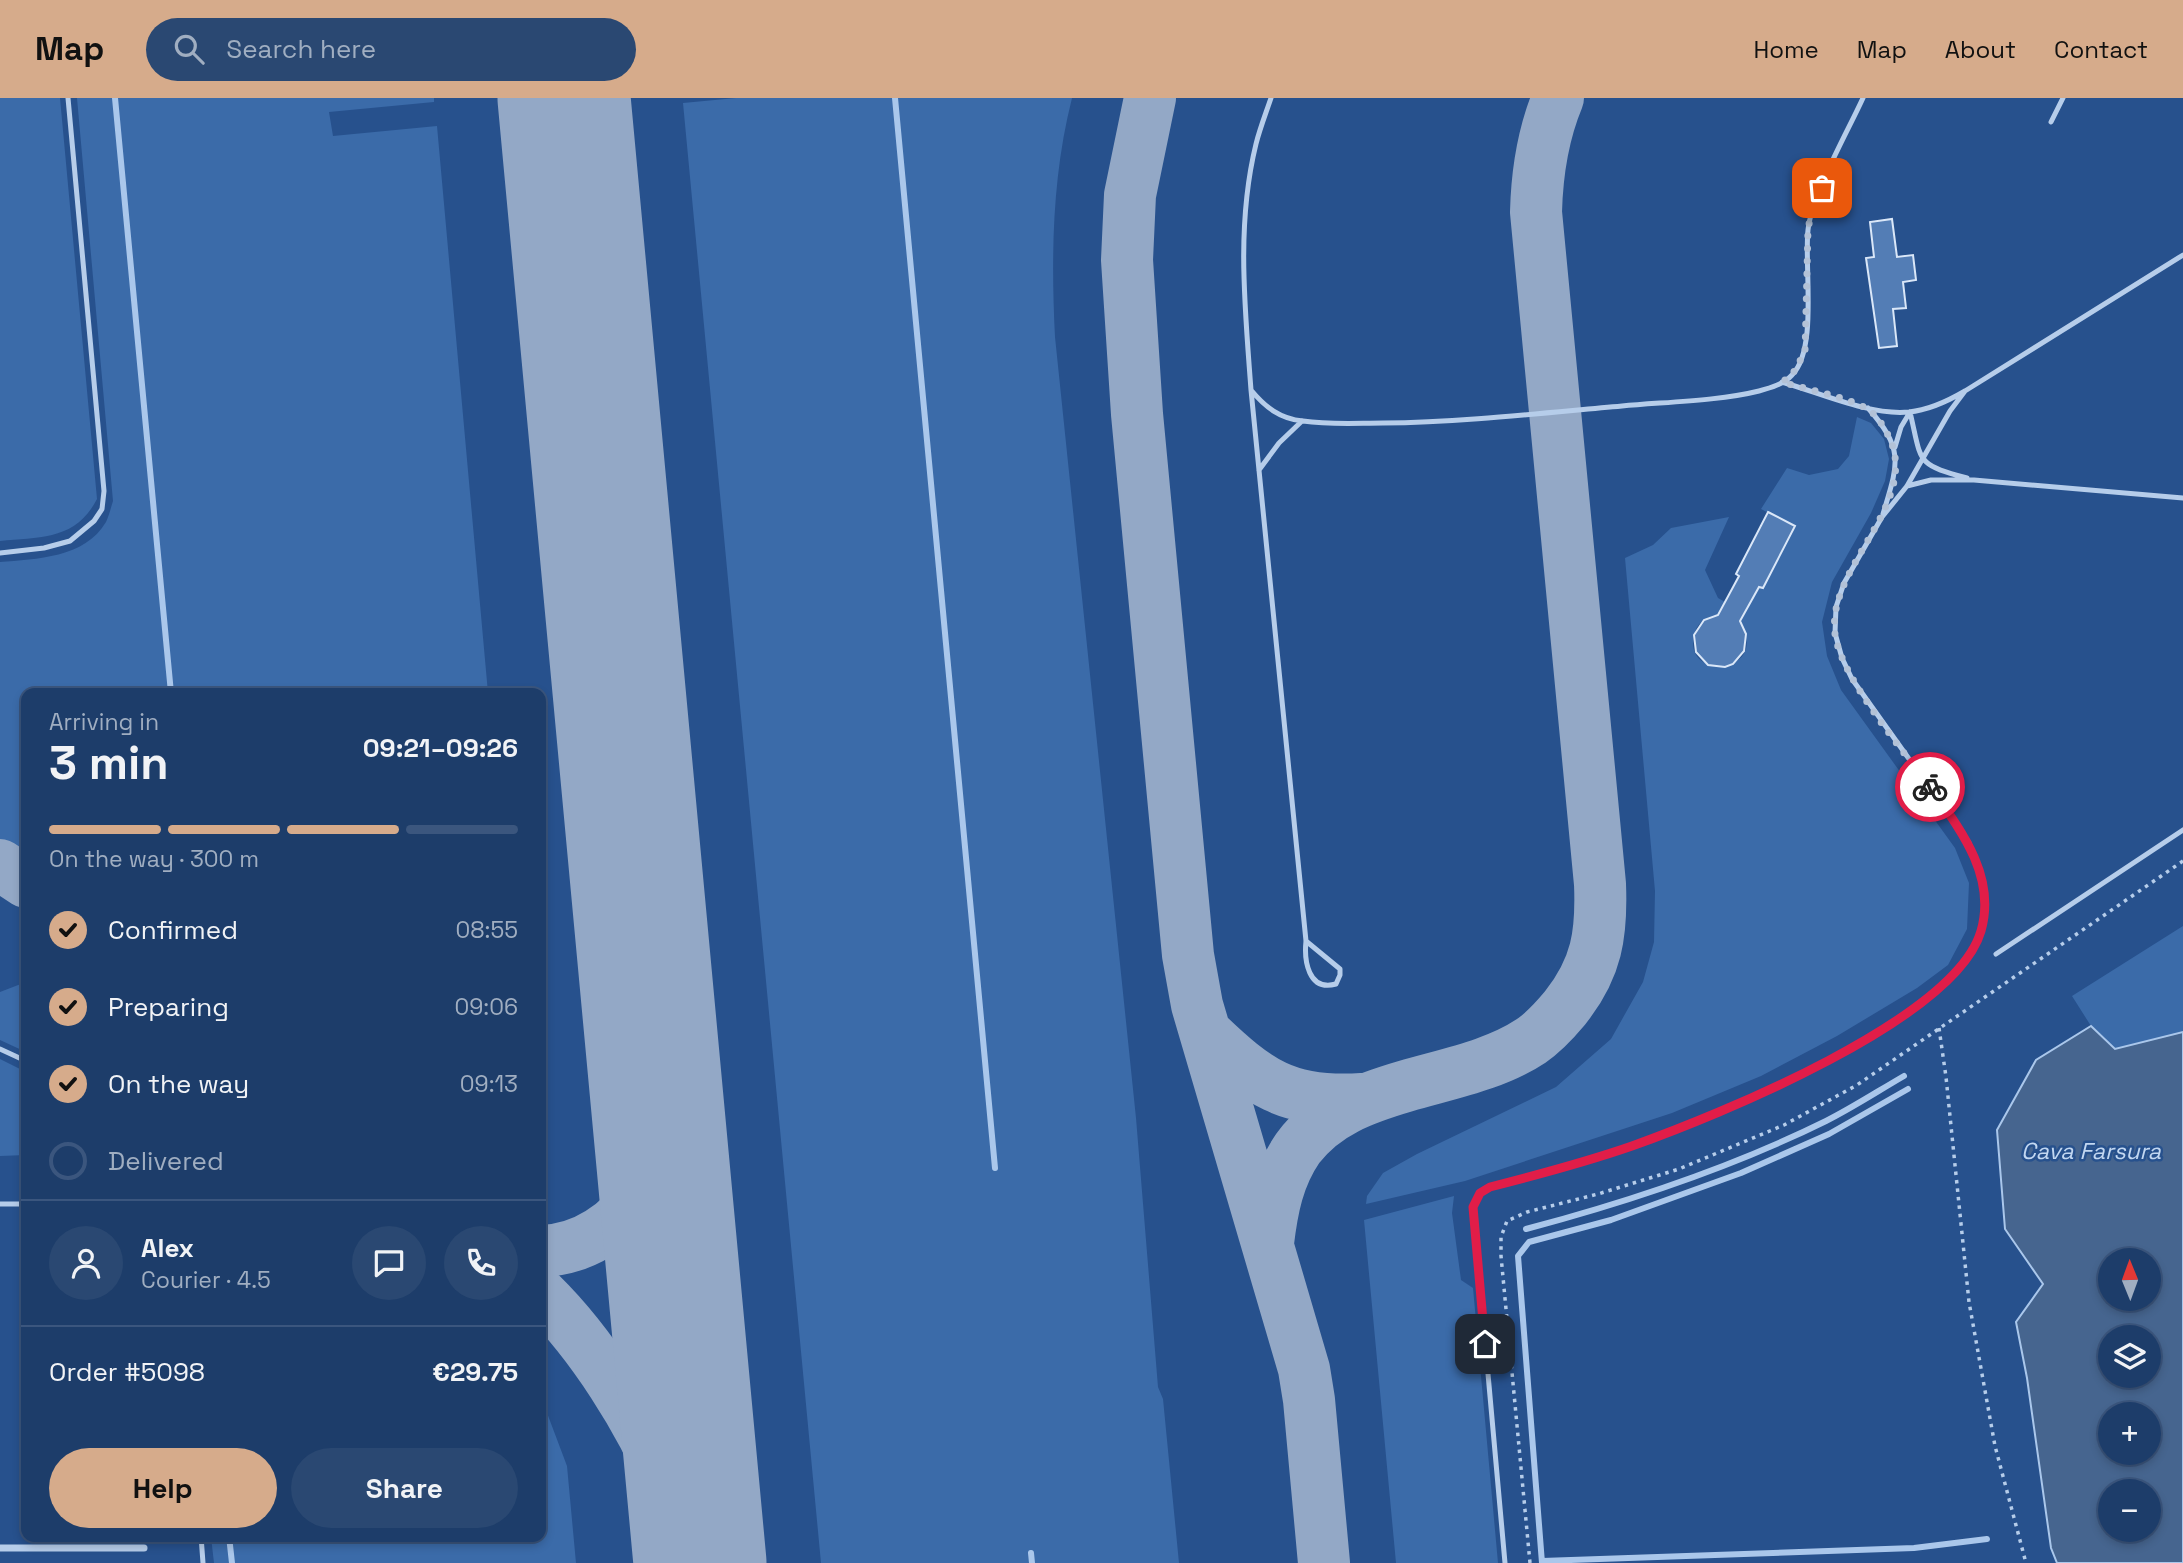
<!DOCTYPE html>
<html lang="en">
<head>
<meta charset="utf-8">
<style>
  body { margin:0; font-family:"Space Grotesk",sans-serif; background:#2a4872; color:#f1f3f6; height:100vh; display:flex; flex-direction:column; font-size:26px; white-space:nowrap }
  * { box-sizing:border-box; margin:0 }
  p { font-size:23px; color:#a0aec1 }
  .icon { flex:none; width:38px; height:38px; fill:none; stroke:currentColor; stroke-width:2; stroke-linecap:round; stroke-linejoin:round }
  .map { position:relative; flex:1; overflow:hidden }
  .panel { position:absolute; left:21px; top:590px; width:525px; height:854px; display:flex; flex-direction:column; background:#1d3d6a; border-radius:14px; box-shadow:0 4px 10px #0003,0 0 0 2px #3b567e }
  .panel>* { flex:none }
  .needle { width:46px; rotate:359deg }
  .controls { position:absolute; left:2098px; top:1150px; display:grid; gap:14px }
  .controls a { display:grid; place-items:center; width:63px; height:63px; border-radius:50%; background:#1d3d6a; box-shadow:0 4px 10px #0003,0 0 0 2px #3b567e; font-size:35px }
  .pin { position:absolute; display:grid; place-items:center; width:60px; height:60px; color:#fff; margin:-30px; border-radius:14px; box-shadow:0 4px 10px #0006 }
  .courier { position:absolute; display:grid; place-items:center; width:70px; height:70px; margin:-35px; border:5px solid #e11d48; border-radius:50%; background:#fff; color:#222; box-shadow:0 2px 9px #0007 }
  .summary em { font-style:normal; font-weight:700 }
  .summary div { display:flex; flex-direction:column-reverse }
  .summary { display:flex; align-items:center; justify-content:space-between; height:119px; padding:0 28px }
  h1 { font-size:46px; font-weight:700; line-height:52px }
  .bar { display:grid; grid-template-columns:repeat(4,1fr); gap:10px 7px; align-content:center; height:84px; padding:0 28px }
  .bar i { height:9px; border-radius:5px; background:#3b567e }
  .bar .on { background:#d6ab8b }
  .bar p { grid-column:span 4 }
  .line { display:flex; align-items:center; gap:18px; padding:0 28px; border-top:2px solid #3b567e }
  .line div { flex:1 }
  .round { display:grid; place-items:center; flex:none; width:74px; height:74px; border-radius:37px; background:#2a4872 }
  ol { padding:0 28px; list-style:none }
  li { display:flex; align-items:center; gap:21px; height:77px }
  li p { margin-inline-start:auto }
  li .icon { padding:7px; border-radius:50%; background:#d6ab8b; color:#111; stroke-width:4 }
  li:last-child { color:#a0aec1 }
  li i { width:38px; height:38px; border:4px solid #3b567e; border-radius:50% }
  .primary-button { display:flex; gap:14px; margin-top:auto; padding:14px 28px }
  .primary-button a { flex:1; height:80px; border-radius:42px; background:#d6ab8b; color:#111; font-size:28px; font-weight:700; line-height:80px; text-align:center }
  .primary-button a+a { background:#2a4872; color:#f1f3f6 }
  header { display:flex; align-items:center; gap:42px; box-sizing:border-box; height:98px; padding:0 35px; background:#d6ab8b; color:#111 }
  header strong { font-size:33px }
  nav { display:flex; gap:38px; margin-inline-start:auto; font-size:24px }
  .search { width:490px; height:63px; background:#2a4872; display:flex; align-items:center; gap:18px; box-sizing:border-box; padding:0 24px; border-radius:38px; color:#a0aec1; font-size:26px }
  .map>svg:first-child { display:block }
  .green { fill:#3b6ba9 }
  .water { fill:#46658f; stroke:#aac7eb; stroke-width:2; fill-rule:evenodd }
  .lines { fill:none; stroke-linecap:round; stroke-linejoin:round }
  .stream { stroke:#aac7eb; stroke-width:6 }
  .taxiway { stroke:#93a8c6; stroke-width:52 }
  .runway { stroke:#93a8c6; stroke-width:133 }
  .building { fill:#537db5; stroke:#dae7f8; stroke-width:2 }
  .path { stroke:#b6cdea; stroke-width:3.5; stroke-dasharray:3.5 5; stroke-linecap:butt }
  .service { stroke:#b6cdea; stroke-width:5 }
  .minor { stroke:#b6cdea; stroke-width:7 }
  .done { stroke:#b3c2d7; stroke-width:7; stroke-dasharray:0 12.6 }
  .route { stroke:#e11d48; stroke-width:9 }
  .labels { text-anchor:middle; stroke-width:5; stroke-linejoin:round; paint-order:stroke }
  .water-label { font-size:23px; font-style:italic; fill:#c2d7f1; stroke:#27518d }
</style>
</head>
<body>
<header>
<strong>Map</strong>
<div class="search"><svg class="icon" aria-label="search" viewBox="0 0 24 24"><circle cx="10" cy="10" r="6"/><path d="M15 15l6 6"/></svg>Search here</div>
<nav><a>Home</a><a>Map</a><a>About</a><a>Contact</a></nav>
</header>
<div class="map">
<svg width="2183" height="1465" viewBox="0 0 2183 1465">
  <rect width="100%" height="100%" fill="#27518d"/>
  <!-- green -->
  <path class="green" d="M0 0H60L97 401C76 442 41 439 0 443Z
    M77 0H434V4L329 14 333 38 437 28 488 595H26V759L0 743V464C36 461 85 460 106 424 109 418 111 409 113 403Z
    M736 0H1072C1052 79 1051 159 1055 239L1136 1020 1158 1289 1163 1301 1179 1465H821L683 5Z
    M1857 319 1871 325 1884 341 1889 361 1885 383 1871 415 1832 484 1822 524 1827 558 1841 592 1955 750 1969 785 1967 831 1948 867 1917 890 1837 938 1761 978 1672 1015 1465 1083 1366 1106 1367 1098 1383 1075 1417 1056 1556 989 1611 941 1643 884 1654 844 1655 793 1625 460 1653 447 1671 430 1729 419 1705 472 1718 500 1725 504 1720 516C1709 518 1699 522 1695 534 1680 581 1759 577 1745 536 1744 532 1739 526 1737 522L1759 489 1763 490 1795 429 1761 411 1787 370 1809 377 1838 371 1849 358Z
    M2183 828V934L2115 951 2091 928 2072 898Z
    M26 884V954L0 942V894Z
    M0 961 26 974V1057L0 1058Z
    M1454 1098 1452 1115 1461 1182 1473 1190 1498 1465H1396L1364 1122Z
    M541 1299 567 1368 576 1465H214L211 1439 541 1438Z"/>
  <!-- water -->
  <path class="water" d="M2091 928 2115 951 2183 934V1465H2057L2051 1450 2027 1280 2016 1224 2043 1186 2005 1131 1997 1032 2036 962ZM2110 1162H2149V1200H2110ZM2110 1239H2149V1278H2110ZM2110 1316H2149V1354H2110ZM2110 1393H2149V1432H2110Z"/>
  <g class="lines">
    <!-- stream -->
    <path class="stream" d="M115 0 171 595
      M895 0 995 1070
      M1526 1131C1628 1104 1731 1070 1826 1023 1852 1010 1878 993 1904 978
      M229 1438 232 1465
      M1031 1455 1032 1465
      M1542 1463 1914 1450 1987 1441
      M1542 1465 1518 1158 1529 1144 1611 1122 1741 1075 1829 1036 1908 991"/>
    <!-- taxiway -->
    <path class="taxiway" d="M1150 0 1130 97 1127 162 1137 316 1188 857 1197 907 1304 1271 1309 1302 1324 1465
      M576 134 581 0
      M0 767 26 784
      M1205 934C1257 984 1287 1006 1362 1001
      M1268 1145C1272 1111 1278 1079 1298 1050 1325 1014 1365 1000 1406 988 1447 976 1495 967 1531 943 1544 934 1555 922 1565 910 1597 870 1602 836 1600 786L1536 114C1537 75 1543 36 1558 0
      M541 1153C583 1152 621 1127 642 1091 646 1085 651 1079 652 1072 658 1045 656 1018 655 991
      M541 1196C591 1245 641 1323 667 1388 677 1413 683 1440 691 1465"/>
    <!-- runway -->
    <path class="runway" d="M564 0 700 1465"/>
  </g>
  <!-- building -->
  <path class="building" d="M1892 121 1897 159 1913 157 1916 182 1903 184 1906 210 1893 211 1897 248 1879 250 1866 160 1874 159 1870 124Z
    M1768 414 1795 428 1763 490 1759 489 1740 523 1746 536 1744 553 1733 566 1725 569 1708 567 1696 554 1694 537 1704 522 1718 517 1739 478 1736 476Z"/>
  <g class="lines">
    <!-- path -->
    <path class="path" d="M1939 930 1946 979 1969 1204 1995 1348 2026 1465
      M1530 1465 1501 1158V1139L1507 1123 1527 1114 1598 1096 1679 1071 1784 1027 1857 987 2183 763"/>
    <!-- service -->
    <path class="service" d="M1271 0C1266 15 1260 30 1256 46 1236 127 1245 210 1251 292 1265 309 1280 321 1303 323 1330 327 1357 325 1383 325 1463 324 1542 315 1622 308 1664 304 1719 303 1759 293 1770 290 1784 286 1792 277 1818 251 1804 169 1808 132 1812 96 1847 35 1863 0
      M2051 24 2063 0
      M1782 284C1820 295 1871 318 1909 314 1930 312 1948 303 1965 293L2183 157
      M1251 292 1306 843C1304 862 1308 894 1336 886L1340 877V871L1306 843
      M1868 310C1905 352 1898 366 1883 416
      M1910 314C1922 365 1915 366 1967 380
      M1895 349 1901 329 1910 314
      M1259 372 1279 345 1302 323
      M1907 388 1931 382H1974L2183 400
      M0 455 44 450 70 443 94 423 102 411 104 393 68 0
      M1996 856 2183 732
      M0 951 26 963
      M0 1106H26
      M201 1438 203 1465
      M1505 1465 1473 1109 1480 1095 1490 1089C1537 1076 1586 1064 1632 1048 1715 1018 1956 922 1981 833 1989 803 1980 773 1969 745L1852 581 1842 560 1835 535 1836 509 1844 485 1882 419 1907 388 1950 313 1965 293"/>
    <!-- minor -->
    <path class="minor" d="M0 1450H144"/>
  </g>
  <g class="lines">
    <!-- done -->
    <path class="done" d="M1822 90 1811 116 1808 131 1805 254 1792 277 1782 284C1809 292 1839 297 1864 309 1874 313 1883 327 1888 337 1923 405 1826 468 1835 536 1841 580 1903 652 1930 689"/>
    <!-- route -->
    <path class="route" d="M1485 1246 1473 1109 1480 1095 1490 1089C1537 1077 1586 1064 1632 1048 1716 1018 1955 922 1981 833 1997 778 1960 731 1930 689"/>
  </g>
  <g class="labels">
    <!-- water labels -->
    <g class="water-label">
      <text x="2091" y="1061">Cava Farsura</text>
    </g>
  </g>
</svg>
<div class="controls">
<a><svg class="needle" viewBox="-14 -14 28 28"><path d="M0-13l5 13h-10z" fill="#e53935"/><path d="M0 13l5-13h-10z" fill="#a0aec1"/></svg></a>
<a><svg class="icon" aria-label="layers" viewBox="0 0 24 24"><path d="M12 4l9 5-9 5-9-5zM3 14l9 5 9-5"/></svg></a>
<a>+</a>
<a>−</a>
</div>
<div class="pin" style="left:1822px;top:90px;background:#ea580c"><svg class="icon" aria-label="bag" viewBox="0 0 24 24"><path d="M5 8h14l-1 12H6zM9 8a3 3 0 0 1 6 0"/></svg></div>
<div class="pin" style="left:1485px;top:1246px;background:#1f2937"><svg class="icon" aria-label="home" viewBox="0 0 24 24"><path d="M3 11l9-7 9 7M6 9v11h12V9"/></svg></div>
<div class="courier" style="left:1930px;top:689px"><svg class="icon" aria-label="bike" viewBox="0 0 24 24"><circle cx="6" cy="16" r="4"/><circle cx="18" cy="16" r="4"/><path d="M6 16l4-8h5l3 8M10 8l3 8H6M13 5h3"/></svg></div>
<section class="panel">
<div class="summary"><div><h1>3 min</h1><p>Arriving in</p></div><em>09:21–09:26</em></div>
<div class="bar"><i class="on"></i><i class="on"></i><i class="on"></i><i></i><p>On the way · 300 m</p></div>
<ol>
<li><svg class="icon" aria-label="check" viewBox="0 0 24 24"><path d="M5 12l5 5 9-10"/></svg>Confirmed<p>08:55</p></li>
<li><svg class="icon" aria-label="check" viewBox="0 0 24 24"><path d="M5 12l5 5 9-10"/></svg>Preparing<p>09:06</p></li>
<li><svg class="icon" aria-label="check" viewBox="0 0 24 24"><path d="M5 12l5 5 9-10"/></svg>On the way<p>09:13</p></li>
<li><i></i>Delivered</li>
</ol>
<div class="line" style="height:126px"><a class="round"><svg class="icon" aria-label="person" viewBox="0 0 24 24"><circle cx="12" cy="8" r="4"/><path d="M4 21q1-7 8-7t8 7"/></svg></a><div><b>Alex</b><p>Courier · 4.5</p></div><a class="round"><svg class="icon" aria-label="chat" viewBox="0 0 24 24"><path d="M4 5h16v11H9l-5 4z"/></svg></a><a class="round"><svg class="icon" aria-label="phone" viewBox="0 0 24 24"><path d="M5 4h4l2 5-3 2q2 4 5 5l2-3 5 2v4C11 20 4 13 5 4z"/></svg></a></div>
<div class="line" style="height:91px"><div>Order #5098</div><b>€29.75</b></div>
<div class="primary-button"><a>Help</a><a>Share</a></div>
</section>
</div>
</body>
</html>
